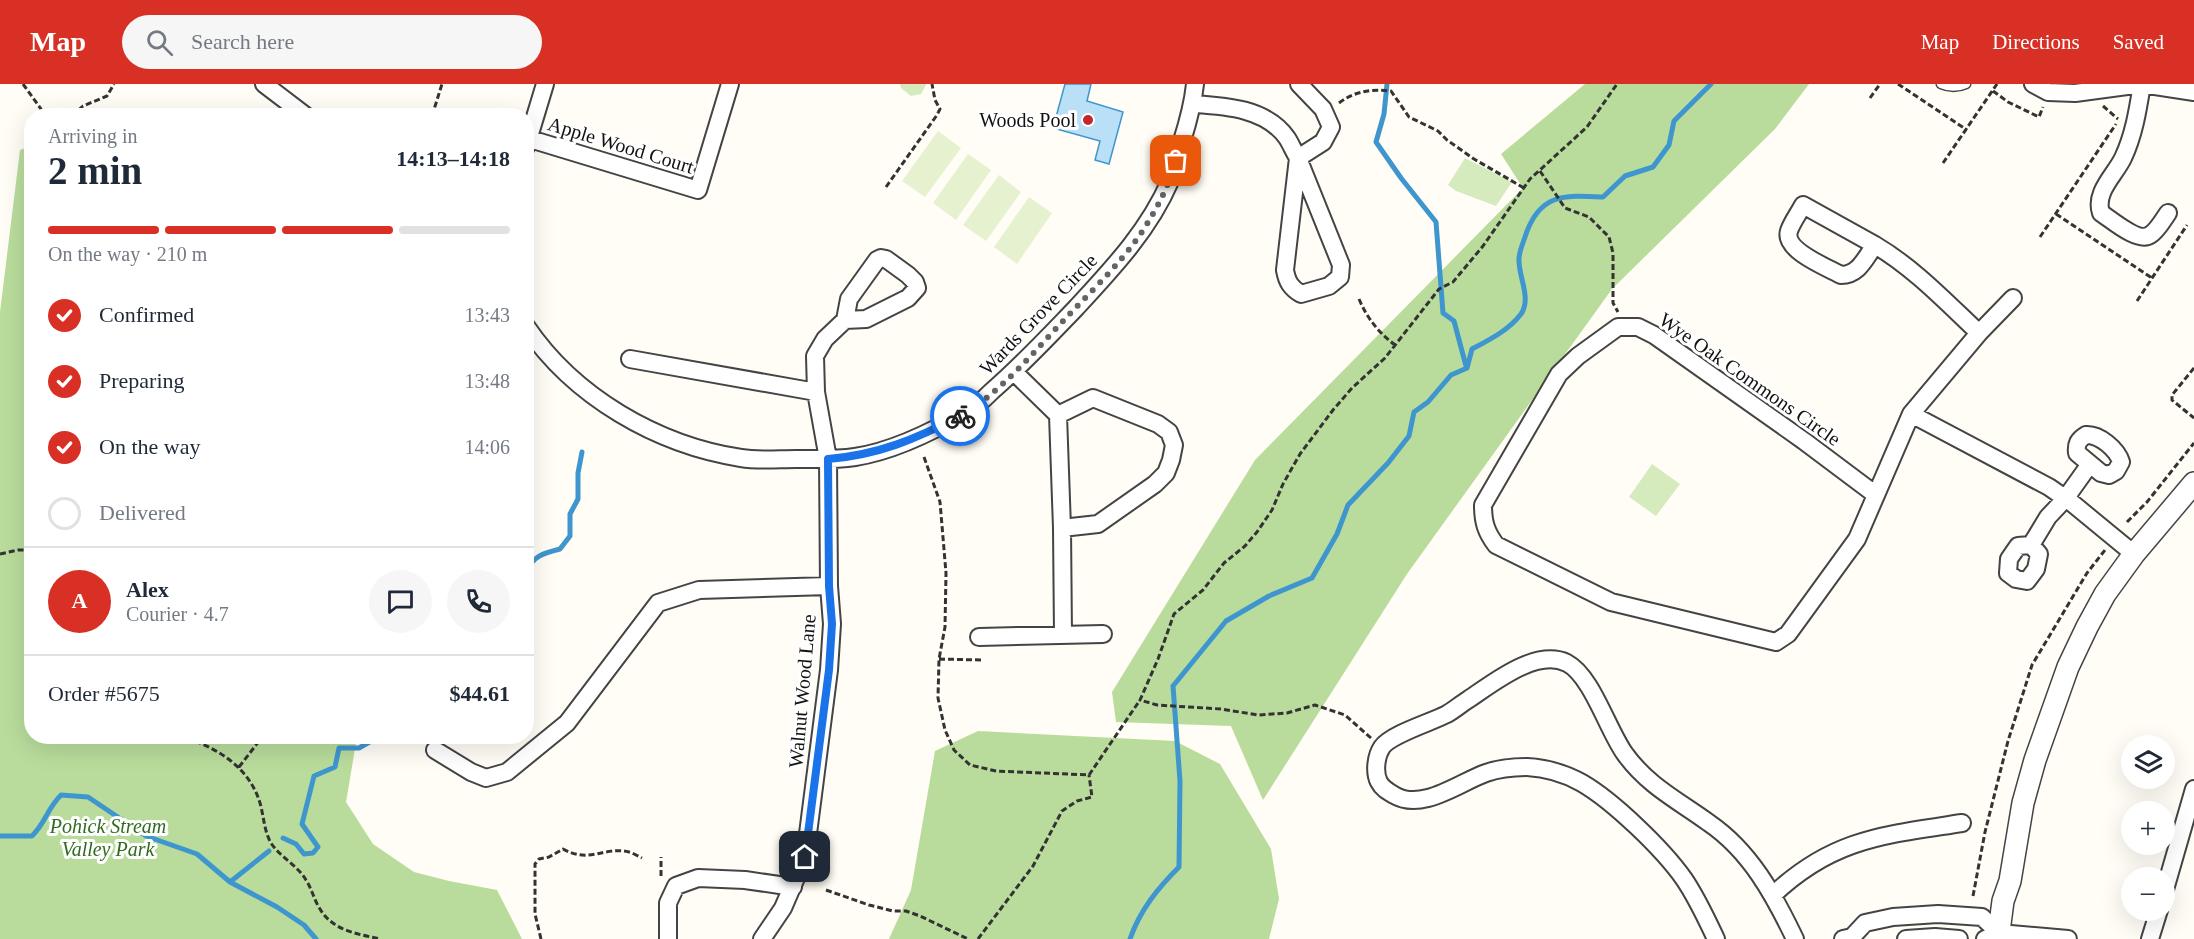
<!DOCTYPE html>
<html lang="en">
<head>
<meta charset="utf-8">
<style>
  body { margin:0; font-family:"Times New Roman",serif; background:#f6f6f7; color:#1f2937; height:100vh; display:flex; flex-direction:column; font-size:22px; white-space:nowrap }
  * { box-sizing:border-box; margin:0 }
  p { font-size:20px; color:#747a83 }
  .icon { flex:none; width:33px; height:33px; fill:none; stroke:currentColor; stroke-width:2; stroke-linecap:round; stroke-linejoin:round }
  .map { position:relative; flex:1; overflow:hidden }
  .side { position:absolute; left:24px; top:24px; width:510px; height:636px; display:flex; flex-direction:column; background:#fff; border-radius:24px; box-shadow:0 6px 24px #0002 }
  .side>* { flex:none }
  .tools { position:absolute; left:2121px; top:651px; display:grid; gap:12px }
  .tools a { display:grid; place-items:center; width:54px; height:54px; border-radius:50%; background:#fff; box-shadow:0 6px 24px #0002; font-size:30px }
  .pin { position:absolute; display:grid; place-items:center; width:51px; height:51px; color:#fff; margin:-26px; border-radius:12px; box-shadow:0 3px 9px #0006 }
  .courier { position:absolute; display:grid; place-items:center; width:60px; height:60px; margin:-30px; border:4px solid #1a73e8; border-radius:50%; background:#fff; color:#222; box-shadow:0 2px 8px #0007 }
  .head em { font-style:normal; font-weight:800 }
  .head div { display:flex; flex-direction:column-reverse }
  .head { display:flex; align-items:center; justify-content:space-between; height:102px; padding:0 24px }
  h1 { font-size:39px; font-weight:800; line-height:45px }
  .bar { display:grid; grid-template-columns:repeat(4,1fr); gap:9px 6px; align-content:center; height:72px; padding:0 24px }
  .bar i { height:8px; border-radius:4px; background:#e0e1e3 }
  .bar .current { background:#d93025 }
  .bar p { grid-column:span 4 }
  .line { display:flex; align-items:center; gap:15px; padding:0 24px; border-top:2px solid #e0e1e3 }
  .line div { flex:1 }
  .round { display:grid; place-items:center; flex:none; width:63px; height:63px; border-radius:32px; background:#f6f6f7 }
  ol { padding:0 24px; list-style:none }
  li { display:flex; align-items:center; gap:18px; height:66px }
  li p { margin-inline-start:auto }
  li .icon { padding:6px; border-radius:50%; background:#d93025; color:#fff; stroke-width:4 }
  li:last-child { color:#747a83 }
  li i { width:33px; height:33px; border:3px solid #e0e1e3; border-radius:50% }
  header { display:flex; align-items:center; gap:36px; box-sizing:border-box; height:84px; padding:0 30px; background:#d93025; color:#fff }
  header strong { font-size:28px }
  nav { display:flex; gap:33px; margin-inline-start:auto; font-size:21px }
  .search { width:420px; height:54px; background:#f6f6f7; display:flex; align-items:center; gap:15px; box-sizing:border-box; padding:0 21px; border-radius:33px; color:#747a83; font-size:22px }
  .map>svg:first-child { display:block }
  .green { fill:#d5ebbd }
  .forest { fill:#b9dc9c }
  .pitch { fill:#e6f2cf }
  .water { fill:#b9e0f7; stroke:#3f96cf; stroke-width:1.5 }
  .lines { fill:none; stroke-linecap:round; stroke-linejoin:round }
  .stream { stroke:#3f96cf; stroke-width:5 }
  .service-casing { stroke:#444; stroke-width:11 }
  .minor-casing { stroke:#444; stroke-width:20 }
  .tertiary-casing { stroke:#444; stroke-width:24 }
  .path { stroke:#333; stroke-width:3; stroke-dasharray:6 3; stroke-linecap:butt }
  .service { stroke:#fff; stroke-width:8 }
  .minor { stroke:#fff; stroke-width:16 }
  .tertiary { stroke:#fff; stroke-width:21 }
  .done { stroke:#646461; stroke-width:6; stroke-dasharray:0 10.8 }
  .route { stroke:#1a73e8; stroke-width:8 }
  .poi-dot { fill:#c4262e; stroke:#fff; stroke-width:2 }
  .labels { text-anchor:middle; stroke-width:6; stroke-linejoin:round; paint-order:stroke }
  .poi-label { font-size:20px; fill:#111; stroke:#fff; text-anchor:end }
  .street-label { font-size:20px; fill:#111; stroke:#fff }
  .park-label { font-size:20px; font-style:italic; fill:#2f6b1f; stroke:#fff }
</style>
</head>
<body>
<header>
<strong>Map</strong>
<div class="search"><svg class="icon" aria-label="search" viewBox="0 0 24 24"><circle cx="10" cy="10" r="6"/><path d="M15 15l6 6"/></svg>Search here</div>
<nav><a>Map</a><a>Directions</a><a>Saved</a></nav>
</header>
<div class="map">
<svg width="2194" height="855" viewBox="0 0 2194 855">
  <rect width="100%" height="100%" fill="#fffdf5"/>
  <!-- green -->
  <path class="green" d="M900 0H926V1L921 10 911 12 901 4Z
    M1465 74 1512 98 1496 122 1456 107 1448 101Z
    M1652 380 1680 400 1656 432 1629 413Z"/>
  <!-- forest -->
  <path class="forest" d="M1585 0H1809L1775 45 1612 205 1407 490 1263 716 1231 642 1116 638 1112 608 1255 376 1523 104 1501 70Z
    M31 62 32 652 357 653 346 718 373 760 414 788 449 797 497 806 522 855H0V228L20 66Z
    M978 647 1175 657 1220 680 1271 765 1279 815 1269 855H889L911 806 935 667Z"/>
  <!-- pitch -->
  <path class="pitch" d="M938 47 961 64 925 113 902 97Z
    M968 70 991 86 956 136 933 119Z
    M999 91 1021 108 986 157 963 141Z
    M1029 113 1052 129 1017 180 994 163Z"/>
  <!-- water -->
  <path class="water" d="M1065 0H1091L1087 17 1123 28 1109 80 1095 76 1100 57 1053 44Z"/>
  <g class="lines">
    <!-- stream -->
    <path class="stream" d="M1387 0 1384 30 1376 58 1401 94 1436 138 1443 229 1454 237 1466 282
      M526 489C532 472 544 469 560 465L570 452V430L578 415V389L582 368
      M0 752H32C46 738 47 725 61 711L88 713 146 752 197 770 230 798 277 823 304 841 316 855
      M283 754 296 760 304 770 313 769 318 763 302 740 314 692 335 683 339 664H359L380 652
      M230 798 269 767
      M1130 855C1140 826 1158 804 1179 783L1180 697 1173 602 1226 537 1269 512 1312 494 1337 450 1348 421 1388 379 1409 352 1414 328 1428 318 1451 291 1467 284 1472 265C1489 256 1509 246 1521 230 1532 214 1518 192 1519 175 1519 168 1523 159 1525 153 1539 109 1564 111 1603 113L1625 92 1653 83 1669 61 1674 37 1711 0"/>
    <!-- service casing -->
    <g class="service-casing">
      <path id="service" d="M1941 0C1950 4 1957 4 1966 0"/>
    </g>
    <!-- minor casing -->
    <g class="minor-casing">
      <path id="minor" d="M264 0 306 32
        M2033 0 2048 8 2075 9 2142 0 2194 8
        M2142 0C2138 25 2134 51 2123 74 2115 91 2094 108 2101 129 2112 136 2138 159 2150 151 2157 147 2163 136 2168 129
        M1193 20C1225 22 1266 24 1287 54 1291 60 1294 68 1298 74L1323 58 1331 43 1323 25 1299 0
        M530 55 698 106 730 0
        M526 63 545 0
        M1298 74 1341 181 1340 193 1329 202 1301 210C1291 204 1287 198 1285 186Z
        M1875 161C1865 174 1859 191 1841 191 1826 183 1783 166 1789 147 1792 138 1799 129 1803 121L1875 161C1914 184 1946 218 1979 249L2013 214
        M526 242C574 313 657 361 741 374 759 377 778 375 796 375 815 375 835 376 855 373 894 367 934 347 968 327 977 322 985 314 992 307 1022 281 1049 252 1076 224 1112 185 1149 146 1170 97 1176 84 1178 70 1182 57 1188 38 1193 20 1195 0
        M1618 243H1638L1654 251 1804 357 1876 411 1857 455 1788 550 1776 558 1611 518 1496 461C1486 448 1483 438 1483 421L1559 290 1578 272Z
        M630 275 816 308
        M1014 288 1058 331 1062 444 1063 551
        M1911 330 2049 403 2072 419 2134 470
        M1058 331 1093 314 1158 340 1169 348 1174 361 1171 376 1166 389 1155 400 1098 440 1062 444
        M2086 351C2099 350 2117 365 2121 378L2116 387 2109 391 2101 389 2077 369C2076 360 2078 356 2086 351Z
        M1876 411 1911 330 1979 249
        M2031 461 2039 470 2036 485 2027 497 2016 495 2008 489 2009 475 2018 462Z
        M2031 461 2048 433 2065 415 2090 380
        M979 553 1103 550
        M435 666 471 688 486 694 507 688 567 639 658 519 699 506 829 502
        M2164 809 2194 705
        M1773 811C1833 754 1885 751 1962 739
        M668 855V819L676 802 698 794 745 796 793 803
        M762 855 783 824 805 773 829 586 832 540 829 502 828 375 816 308 815 272 825 255 845 236 849 215 877 176 881 174 886 175 908 191 915 198 917 204 908 214 866 235 845 236
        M1716 855C1706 834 1697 814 1684 795 1663 765 1613 717 1582 699 1566 690 1546 684 1527 683 1513 683 1500 684 1486 689 1460 698 1422 728 1394 711 1387 707 1382 704 1379 698 1374 688 1376 672 1382 663 1391 650 1432 638 1447 630 1454 626 1461 620 1469 615 1493 599 1536 564 1567 579 1592 592 1608 647 1625 670 1648 702 1679 717 1709 739 1750 767 1774 811 1795 855
        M1843 855 1852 853 1865 839 1893 833 1938 830 1982 833 1999 849
        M1906 855 1935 853 1959 855
        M1985 855 1999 849 2068 855
        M2150 855 2159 826"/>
    </g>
    <!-- tertiary casing -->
    <g class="tertiary-casing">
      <path id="tertiary" d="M1998 855 2003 817 2010 797 2023 719 2035 676 2068 583 2087 543 2105 510 2134 470 2194 399"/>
    </g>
    <!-- path -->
    <path class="path" d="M23 0 46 32
      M1898 0 1967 46
      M1993 7 2008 18 2039 33 2043 23
      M1870 14 1880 0
      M1339 19C1355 7 1371 5 1391 7L1409 33 1438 47 1447 56 1474 75 1524 104
      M2103 22 2118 35
      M72 32 83 22 107 12 114 0
      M432 32 442 0
      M1943 79 1997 0
      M1540 87 1565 124 1589 133 1609 153 1613 169V219L1618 228
      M886 103 937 31 940 25 935 16 932 0
      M2056 130 2152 194
      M2040 153 2116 40
      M1359 215C1367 234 1378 248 1395 261
      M2137 217 2187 141
      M2194 284 2172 311V316L2194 334
      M924 373 940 418 946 489 945 543 939 575 938 614 945 646 954 666 970 681 996 687 1089 691 1140 616
      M2127 438 2147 418 2194 359
      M0 470 18 466H32
      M939 575 981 576
      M178 652C214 661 249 682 260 719 264 733 264 747 271 759 280 773 298 782 306 796 312 805 314 816 320 825 333 847 358 850 380 855
      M1371 654 1345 631 1315 621 1287 629 1258 631 1221 625 1157 621 1140 616 1158 575 1174 530 1203 506 1224 479 1245 462 1257 448 1272 426 1283 400 1300 370 1333 326 1352 304 1385 274 1439 205 1453 198 1483 162 1530 95 1587 43 1617 0
      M239 683 263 652
      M816 787 829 788
      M661 792V773
      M826 806 869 821 893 827H906L920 832 968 855
      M1973 812 1985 748 2008 657 2032 581 2087 489 2105 466
      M541 855 535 830V780L539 775 549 773 563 765C590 780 604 762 629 768 633 769 638 772 642 774
      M978 855 1033 782 1062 727 1077 717 1092 713 1089 691"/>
    <!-- service -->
    <use href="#service" class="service"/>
    <!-- minor -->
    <use href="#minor" class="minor"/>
    <!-- tertiary -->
    <use href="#tertiary" class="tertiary"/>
  </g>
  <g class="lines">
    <!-- done -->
    <path class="done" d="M960 332C998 311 1034 268 1064 236 1094 204 1128 173 1150 135 1161 117 1170 97 1176 77"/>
    <!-- route -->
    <path class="route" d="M805 773 829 586 832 540 829 502 828 375C878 371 916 355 960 332"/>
  </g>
  <!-- markers -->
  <circle class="poi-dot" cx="1088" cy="36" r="6"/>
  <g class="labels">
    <!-- poi labels -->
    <g class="poi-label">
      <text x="1076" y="43">Woods Pool</text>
    </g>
    <!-- street labels -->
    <g class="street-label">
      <text transform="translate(621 61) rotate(17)" y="7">Apple Wood Court</text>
      <text transform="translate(1038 230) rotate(-46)" y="7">Wards Grove Circle</text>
      <text transform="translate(1750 295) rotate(35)" y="7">Wye Oak Commons Circle</text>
      <text transform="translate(802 607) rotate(-85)" y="7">Walnut Wood Lane</text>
    </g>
    <!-- park labels -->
    <g class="park-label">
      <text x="108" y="749">Pohick Stream<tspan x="108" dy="23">Valley Park</tspan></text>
    </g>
  </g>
</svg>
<div class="tools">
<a><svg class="icon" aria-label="layers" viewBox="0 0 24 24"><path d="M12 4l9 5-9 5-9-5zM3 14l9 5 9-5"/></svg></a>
<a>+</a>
<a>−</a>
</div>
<div class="pin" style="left:1176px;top:77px;background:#ea580c"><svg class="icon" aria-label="bag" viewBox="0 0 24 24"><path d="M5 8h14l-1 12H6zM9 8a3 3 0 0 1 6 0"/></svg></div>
<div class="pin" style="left:805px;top:773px;background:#1f2937"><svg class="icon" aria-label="home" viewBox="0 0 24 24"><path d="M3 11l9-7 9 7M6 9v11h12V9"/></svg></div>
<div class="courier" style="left:960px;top:332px"><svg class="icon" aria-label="bike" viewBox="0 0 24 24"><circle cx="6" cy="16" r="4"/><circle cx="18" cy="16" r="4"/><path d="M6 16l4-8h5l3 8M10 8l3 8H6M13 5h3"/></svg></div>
<section class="side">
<div class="head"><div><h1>2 min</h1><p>Arriving in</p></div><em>14:13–14:18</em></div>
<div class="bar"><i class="current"></i><i class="current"></i><i class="current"></i><i></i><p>On the way · 210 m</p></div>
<ol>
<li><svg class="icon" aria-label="check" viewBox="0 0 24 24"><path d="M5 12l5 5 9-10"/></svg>Confirmed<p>13:43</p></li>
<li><svg class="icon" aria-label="check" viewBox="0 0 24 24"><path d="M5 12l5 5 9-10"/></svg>Preparing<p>13:48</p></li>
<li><svg class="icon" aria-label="check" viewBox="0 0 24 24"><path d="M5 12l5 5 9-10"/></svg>On the way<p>14:06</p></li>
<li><i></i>Delivered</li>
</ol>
<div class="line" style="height:108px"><b class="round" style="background:#d93025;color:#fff">A</b><div><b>Alex</b><p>Courier · 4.7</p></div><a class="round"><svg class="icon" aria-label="chat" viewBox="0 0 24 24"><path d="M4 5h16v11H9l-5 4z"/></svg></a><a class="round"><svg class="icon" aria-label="phone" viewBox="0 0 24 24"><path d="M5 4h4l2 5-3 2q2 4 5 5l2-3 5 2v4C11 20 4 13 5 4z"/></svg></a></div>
<div class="line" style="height:78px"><div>Order #5675</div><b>$44.61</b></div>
</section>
</div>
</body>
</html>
